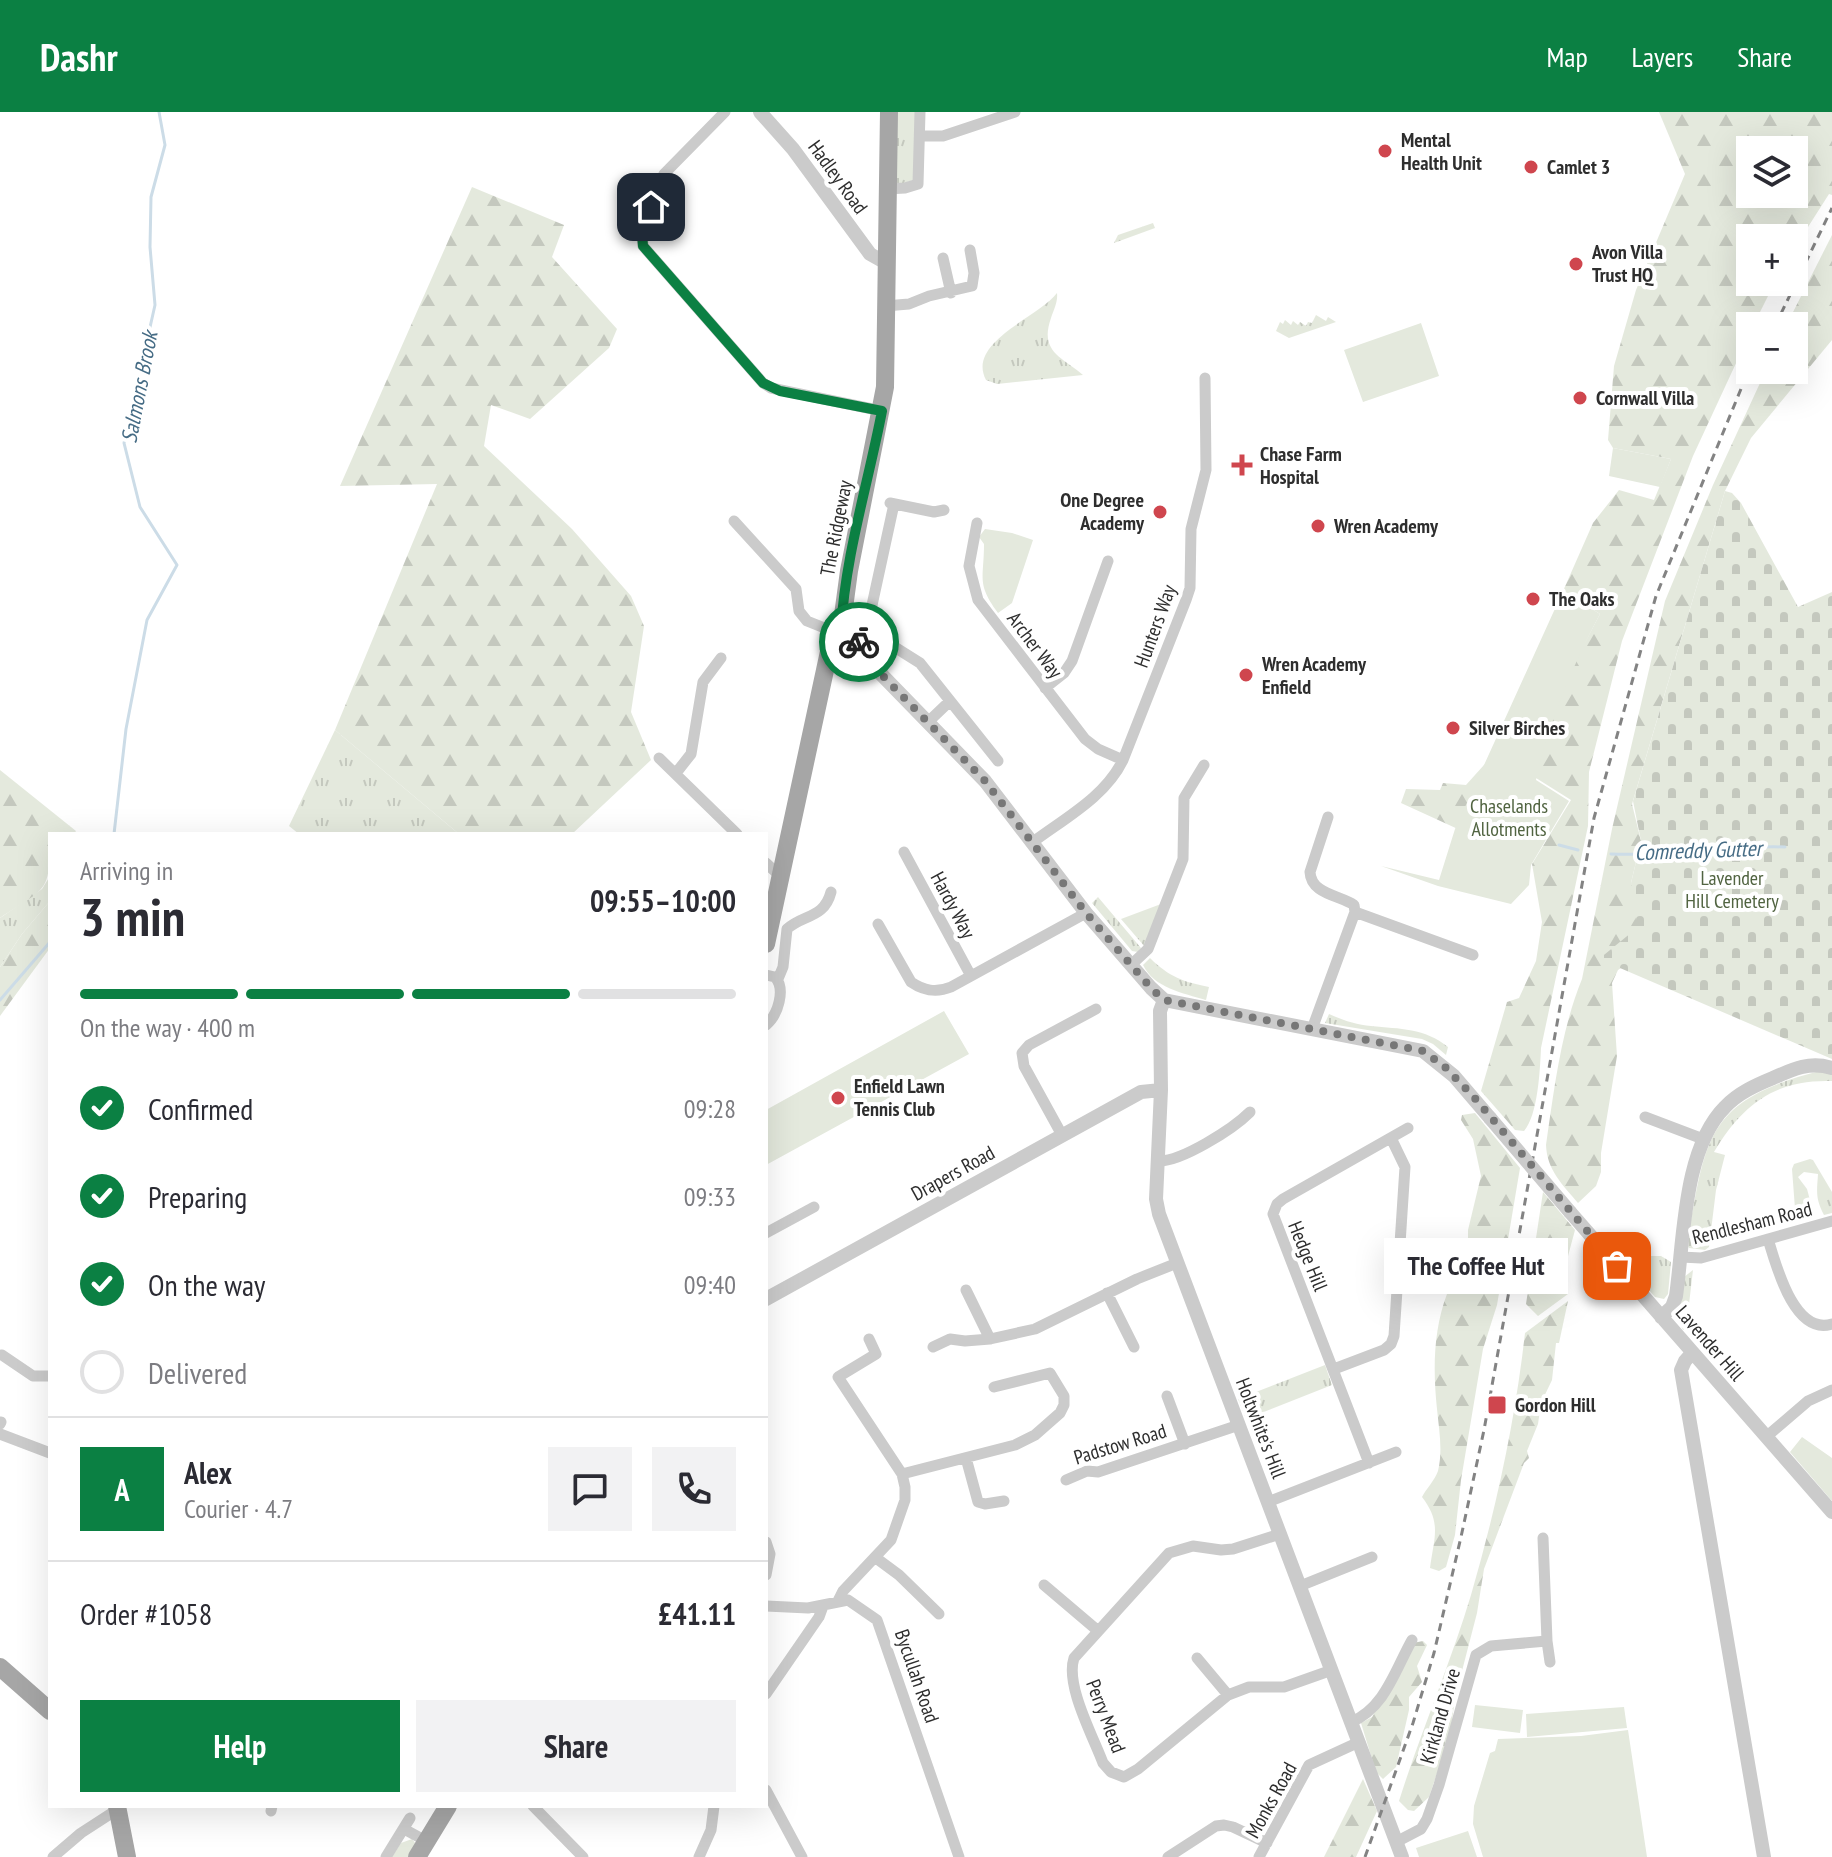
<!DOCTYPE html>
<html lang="en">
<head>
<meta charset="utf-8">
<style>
  body { margin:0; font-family:"PT Sans Narrow",sans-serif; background:#f2f2f3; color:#2b2b33; height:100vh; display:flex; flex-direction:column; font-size:30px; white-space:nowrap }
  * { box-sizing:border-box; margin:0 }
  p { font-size:26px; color:#7c7c81 }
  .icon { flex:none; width:44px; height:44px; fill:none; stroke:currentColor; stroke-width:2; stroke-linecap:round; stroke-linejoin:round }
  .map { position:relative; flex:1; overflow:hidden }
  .sheet { position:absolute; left:48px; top:720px; width:720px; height:976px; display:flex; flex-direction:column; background:#fff; border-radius:0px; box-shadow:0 8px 32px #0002 }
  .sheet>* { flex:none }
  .tools { position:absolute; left:1736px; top:24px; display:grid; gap:16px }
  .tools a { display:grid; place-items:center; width:72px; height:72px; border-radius:0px; background:#fff; box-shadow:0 8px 32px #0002; font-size:40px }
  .pin { position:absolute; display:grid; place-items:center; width:68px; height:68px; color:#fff; margin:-34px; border-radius:16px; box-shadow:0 4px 12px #0006 }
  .courier { position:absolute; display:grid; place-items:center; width:80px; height:80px; margin:-40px; border:6px solid #0b8043; border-radius:50%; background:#fff; color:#222; box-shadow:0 2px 10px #0007 }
  .bubble { position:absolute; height:56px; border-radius:0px; background:#fff; box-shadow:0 8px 32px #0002; font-size:26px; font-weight:600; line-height:56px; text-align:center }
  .head em { font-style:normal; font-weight:600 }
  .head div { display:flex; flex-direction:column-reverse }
  .head { display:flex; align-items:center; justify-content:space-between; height:136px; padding:0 32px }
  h1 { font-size:52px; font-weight:600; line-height:60px }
  .bar { display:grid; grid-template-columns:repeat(4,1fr); gap:12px 8px; align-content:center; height:96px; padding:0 32px }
  .bar i { height:10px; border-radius:6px; background:#e1e1e2 }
  .bar .selected { background:#0b8043 }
  .bar p { grid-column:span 4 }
  .line { display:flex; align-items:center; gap:20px; padding:0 32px; border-top:2px solid #e1e1e2 }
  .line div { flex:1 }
  .round { display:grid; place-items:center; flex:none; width:84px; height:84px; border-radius:0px; background:#f2f2f3 }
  ol { padding:0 32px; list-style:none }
  li { display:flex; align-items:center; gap:24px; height:88px }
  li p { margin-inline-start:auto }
  li .icon { padding:8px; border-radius:50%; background:#0b8043; color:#fff; stroke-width:4 }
  li:last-child { color:#7c7c81 }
  li i { width:44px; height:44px; border:4px solid #e1e1e2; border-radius:50% }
  .button { display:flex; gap:16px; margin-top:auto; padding:16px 32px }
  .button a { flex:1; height:92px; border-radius:0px; background:#0b8043; color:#fff; font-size:32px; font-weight:600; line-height:92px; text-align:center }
  .button a+a { background:#f2f2f3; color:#2b2b33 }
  header { display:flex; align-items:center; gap:48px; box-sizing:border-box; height:112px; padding:0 40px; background:#0b8043; color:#fff }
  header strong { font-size:38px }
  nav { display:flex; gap:44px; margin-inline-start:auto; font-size:28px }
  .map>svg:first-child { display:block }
  .grass { fill:url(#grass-tufts) }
  .forest { fill:url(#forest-firs); fill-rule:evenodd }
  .cemetery { fill:url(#cemetery-stones) }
  .green { fill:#e4e9dd }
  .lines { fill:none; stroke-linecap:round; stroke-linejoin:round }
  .stream { stroke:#ccdce7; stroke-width:3 }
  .minor { stroke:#cbcbcb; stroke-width:11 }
  .tertiary { stroke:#cbcbcb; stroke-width:14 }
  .primary { stroke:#a6a6a6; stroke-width:18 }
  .rail { stroke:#838383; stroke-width:3; stroke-dasharray:8 6; stroke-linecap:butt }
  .tertiary-bridge { stroke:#cbcbcb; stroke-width:14 }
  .done { stroke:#777; stroke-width:8; stroke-dasharray:0 14.4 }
  .route { stroke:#0b8043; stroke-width:10 }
  .poi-dot { fill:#cf464e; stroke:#fff; stroke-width:3 }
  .labels { text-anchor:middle; stroke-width:8; stroke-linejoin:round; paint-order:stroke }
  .poi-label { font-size:20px; font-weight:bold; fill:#2e2e2e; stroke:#fff; text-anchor:start }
  .street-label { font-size:20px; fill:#2e2e2e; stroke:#fff }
  .park-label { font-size:20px; fill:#516441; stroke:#fff }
  .water-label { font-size:22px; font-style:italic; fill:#466c85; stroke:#fff }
</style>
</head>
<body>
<header>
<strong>Dashr</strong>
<nav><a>Map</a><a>Layers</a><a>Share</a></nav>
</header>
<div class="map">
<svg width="1832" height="1745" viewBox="0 0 1832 1745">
  <defs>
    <pattern id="grass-tufts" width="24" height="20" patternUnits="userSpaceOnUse" patternTransform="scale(2)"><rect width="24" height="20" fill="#e4e9dd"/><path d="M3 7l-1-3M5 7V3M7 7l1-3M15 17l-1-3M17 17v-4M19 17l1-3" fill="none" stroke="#c4c8be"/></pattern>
    <pattern id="forest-firs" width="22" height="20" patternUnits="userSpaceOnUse" patternTransform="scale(2)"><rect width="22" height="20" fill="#e4e9dd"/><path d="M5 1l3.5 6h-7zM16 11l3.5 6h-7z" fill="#c4c8be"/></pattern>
    <pattern id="cemetery-stones" width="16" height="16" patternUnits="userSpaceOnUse" patternTransform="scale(2)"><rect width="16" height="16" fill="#e4e9dd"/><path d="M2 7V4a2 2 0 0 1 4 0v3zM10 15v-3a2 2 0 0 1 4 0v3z" fill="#c4c8be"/></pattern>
  </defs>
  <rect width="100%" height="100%" fill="#fff"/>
  <!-- grass -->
  <path class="grass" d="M897 0H917L916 67 896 74Z
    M1153 111 1155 116 1114 131 1118 123Z
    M1057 181C1058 190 1054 197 1051 206 1039 240 1062 245 1083 263L997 272 986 268C966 230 1039 205 1057 181Z
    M1316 203 1326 209 1328 205 1336 210 1289 226 1276 219 1280 210 1283 212 1285 208 1291 213 1293 209 1298 213 1300 210 1306 214 1308 210 1312 211Z
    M335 618 459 722H299L289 714Z
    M50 764V789L22 822 0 855V806L42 777Z
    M1098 785 1141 836 1138 840 1132 839 1092 791Z
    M1161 792 1145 835 1121 807Z
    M1150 846C1169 865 1184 870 1209 875L1206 888C1183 881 1154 876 1143 853Z
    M1329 902C1342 908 1357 913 1371 914 1400 917 1425 916 1448 935L1446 943 1433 932 1422 927 1325 911Z
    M1823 958 1832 961V969C1775 967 1742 993 1714 1040L1725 1043 1716 1078 1709 1135 1705 1138 1689 1136 1687 1132C1706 1023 1706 988 1823 958Z
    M1810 1047 1813 1048 1832 1080V1101L1824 1103C1815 1086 1817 1079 1818 1062L1804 1060 1798 1065 1807 1077 1814 1103 1813 1106 1796 1110 1792 1057 1794 1052Z
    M1651 1144H1661L1671 1150 1668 1182 1664 1187 1655 1185 1633 1160Z
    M1693 1158 1686 1218H1683C1674 1202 1681 1183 1684 1165Z
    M1325 1253 1332 1273 1246 1307 1238 1287Z
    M412 1727 416 1732 408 1745H392L401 1731Z"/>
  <!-- forest -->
  <path class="forest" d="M1659 0H1832V83L1829 82 1794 137V126H1750V170H1775L1753 214H1750V221L1693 344 1622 529 1589 660 1588 714 1541 936C1540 958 1538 1003 1524 1019L1515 1018 1481 979 1507 890 1519 886 1536 849 1542 810 1532 752 1571 688 1536 666 1460 718 1401 691 1406 677 1440 678 1443 671 1466 673 1572 555 1600 502 1563 479 1593 411 1619 378 1654 388 1671 347 1613 336 1608 328 1614 254 1636 178 1685 62ZM1750 38H1794V82H1750Z
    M472 75 564 113 552 145 617 217 609 236 530 307 491 293 484 334 572 417 631 484 644 514 631 600 651 648 572 722H459L335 618 437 372 340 374Z
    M1832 123V228L1751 326 1725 379 1632 692 1641 729 1631 771 1660 829 1618 858 1612 871 1617 944 1601 1041V1060L1596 1074 1578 1091C1562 1072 1547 1058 1546 1033 1554 978 1561 918 1582 867L1612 717 1665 489 1713 373 1766 258H1794V214H1786Z
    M0 658 76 719 74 722H50C50 782 48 774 0 806Z
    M50 789V836L0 904V855L22 822Z
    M1475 1001 1520 1056 1497 1193 1483 1237 1461 1368 1455 1423 1446 1455 1439 1459 1430 1456C1434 1425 1442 1411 1422 1385 1426 1377 1435 1368 1438 1359 1443 1338 1439 1318 1437 1297 1433 1259 1433 1219 1447 1182L1468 1171V1118L1481 1064 1473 1027 1461 1008 1462 1003Z
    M1543 1080 1575 1118 1560 1174 1568 1182 1538 1204 1526 1192Z
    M1568 1189 1559 1231H1556L1552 1268 1541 1291 1538 1312 1527 1339 1529 1346 1524 1351 1484 1457 1477 1501 1455 1586 1450 1623 1429 1685 1414 1699 1408 1698 1399 1689C1421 1619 1450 1553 1471 1483 1496 1397 1515 1310 1525 1221Z
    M1423 1529 1427 1533 1417 1554 1422 1570 1409 1585V1598L1396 1655 1383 1667 1376 1660 1361 1611 1372 1605 1413 1531Z
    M1363 1667 1377 1699 1356 1745H1324Z"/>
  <!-- cemetery -->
  <path class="cemetery" d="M1725 379 1732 381 1741 391 1798 495 1832 480V947L1599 847 1637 816 1631 771 1641 729 1633 689Z"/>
  <!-- green -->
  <path class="green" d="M1421 211 1439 264 1363 290 1344 238Z
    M1613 336 1671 347 1660 375 1609 364Z
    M985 417 1012 421 1033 428 1012 491 998 501C976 471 984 467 984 432L979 425Z
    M1563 479 1600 502C1572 555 1549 609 1536 668L1569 689 1531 753 1529 773 1511 792 1438 774 1381 754 1439 768 1455 717Z
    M944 899 969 942 766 1053V998Z
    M1802 1325 1832 1346V1389L1790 1340Z
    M1475 1593 1523 1598 1520 1621 1472 1615Z
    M1624 1595 1627 1616 1527 1625 1526 1602Z
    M1628 1618 1647 1745H1483L1473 1712 1474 1694 1490 1641 1495 1639 1498 1627 1581 1624Z
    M1468 1719 1477 1745H1419L1416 1736Z"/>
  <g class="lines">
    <!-- stream -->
    <path class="stream" d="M114 722 126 617 147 508 177 453 140 395 124 331 155 193 150 135 151 85 165 33 159 0
      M1559 733 1578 738
      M1611 742C1669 745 1726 733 1785 735
      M0 888 50 830"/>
    <!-- minor -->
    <path class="minor" d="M725 0 664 62 642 122 643 134 763 271 771 276 882 299
      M920 24H943L1015 0
      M887 77 905 76 918 72 920 0
      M943 146 951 181
      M885 194 909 192 929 184 972 174 974 161 970 138
      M890 391 934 400 944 398
      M894 392 869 507 870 515 877 524 920 551 998 649
      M734 409 796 477 799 499 807 509 827 517 841 518
      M977 411 969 454 978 488 1085 627 1098 637 1123 648
      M1045 576 1064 561 1072 549 1108 449
      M928 610 950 589
      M659 646 737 722
      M676 661 691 642 703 570 721 546
      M1033 730C1065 706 1105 685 1123 648L1186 488 1190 476 1191 417 1206 358 1205 266
      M904 740 971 864
      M766 751 781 765
      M1355 800 1473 843
      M878 812 911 870C924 879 936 881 951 875L1086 801
      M1131 853 1148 837 1183 747 1184 686 1204 653
      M766 863 775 865C786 877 778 903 766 913
      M778 867 783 855 787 817C803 802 824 807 831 780
      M1312 917 1355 800 1354 793C1339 783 1311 782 1310 760L1328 705
      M1645 1005 1703 1027
      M1062 1023 1024 954 1022 941 1029 933 1096 897
      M1158 1049C1181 1050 1233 1017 1250 1000
      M766 1121 814 1095
      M1768 1127C1776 1153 1794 1224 1832 1212
      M1681 1145 1701 1146 1832 1109
      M966 1178 990 1227
      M1107 1181 1134 1235
      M933 1235 950 1227 965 1229 990 1227 1035 1217 1137 1167 1177 1151
      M2 1243 33 1264H50
      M1334 1257 1384 1238 1391 1232 1394 1224 1405 1055 1391 1026
      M1167 1284 1185 1332
      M0 1312 1 1310
      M0 1322 50 1341
      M1766 1325 1808 1289 1832 1278
      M966 1346 978 1390 985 1392 1004 1389
      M1369 1351 1273 1102 1277 1092 1283 1087 1408 1016
      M902 1362 1015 1333 1035 1323 1060 1301 1064 1293V1284L1050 1261 994 1275
      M1066 1368 1087 1359 1098 1360 1239 1313
      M1268 1390 1396 1340
      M1280 1422 1233 1437 1221 1438 1193 1434 1169 1441 1074 1546C1065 1573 1093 1624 1103 1651L1111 1660 1124 1665 1138 1657 1228 1583 1249 1575H1284L1332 1558
      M766 1430 770 1442 766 1463
      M876 1446 899 1463 939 1502
      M1044 1473 1097 1518
      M1300 1474 1372 1445
      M838 1489 843 1479 891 1428 905 1388V1375L902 1362 838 1265 876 1242 869 1227
      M766 1494 808 1496 848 1488 877 1508 959 1745
      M1547 1529 1550 1550
      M1197 1546 1228 1583
      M766 1582 819 1505 823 1494
      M1351 1610C1385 1596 1395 1558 1412 1528
      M766 1678 802 1745
      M533 1694 583 1745
      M271 1699 272 1694
      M404 1717 426 1729
      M1396 1730 1421 1717 1427 1707 1439 1673 1476 1543 1491 1534 1547 1529 1543 1426
      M53 1745 81 1721 118 1697
      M386 1745 410 1706
      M699 1745 711 1718 714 1694
      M1168 1745 1216 1714 1224 1713 1233 1715 1267 1731
      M1259 1745 1309 1653 1359 1630"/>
    <!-- tertiary -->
    <path class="tertiary" d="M760 0 793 37 870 142 886 151
      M841 518 857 527 879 560 985 669 1086 801 1151 876 1164 888 1423 939 1454 964 1490 1006
      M1164 888 1160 899 1161 978 1156 1087 1159 1102 1402 1745
      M1570 1100 1832 1400
      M766 1187 1141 980 1161 978
      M1661 1205 1672 1195 1676 1184C1684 1128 1683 1037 1725 995 1738 981 1756 973 1773 966 1793 957 1810 949 1832 956
      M1692 1241 1685 1249 1681 1258 1764 1745"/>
    <!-- primary -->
    <path class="primary" d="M766 832 830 535 841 518 849 459 885 275 889 0
      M0 1555 50 1599
      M117 1694 127 1745
      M417 1745 448 1694"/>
    <!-- rail -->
    <path class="rail" d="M1775 214 1832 96
      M1365 1745 1413 1611 1434 1541 1461 1425 1484 1318 1594 706 1656 484 1750 255"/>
    <!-- tertiary-bridge -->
    <path class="tertiary-bridge" d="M1490 1006 1570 1100"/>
  </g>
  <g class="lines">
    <!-- done -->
    <path class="done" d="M859 530 879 560 985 669 1086 801 1151 876 1164 888 1423 939 1444 954 1472 983 1617 1154"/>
    <!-- route -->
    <path class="route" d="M651 95 642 122 643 134 763 271 780 279 882 299C868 372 845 444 841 518L859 530"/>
  </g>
  <!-- markers -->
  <g class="poi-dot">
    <circle cx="1385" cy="39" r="8"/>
    <circle cx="1531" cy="55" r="8"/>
    <circle cx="1576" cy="152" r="8"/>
    <circle cx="1580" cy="286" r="8"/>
    <path d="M1238 341h8v8h8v8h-8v8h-8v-8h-8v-8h8z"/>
    <circle cx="1160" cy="400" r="8"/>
    <circle cx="1318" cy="414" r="8"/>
    <circle cx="1533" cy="487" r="8"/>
    <circle cx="1246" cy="563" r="8"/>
    <circle cx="1453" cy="616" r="8"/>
    <circle cx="838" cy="986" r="8"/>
    <rect x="1487" y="1283" width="20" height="20" rx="4"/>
  </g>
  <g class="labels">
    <!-- poi labels -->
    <g class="poi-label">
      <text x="1401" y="35">Mental<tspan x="1401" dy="23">Health Unit</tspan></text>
      <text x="1547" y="62">Camlet 3</text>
      <text x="1592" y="147">Avon Villa<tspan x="1592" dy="23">Trust HQ</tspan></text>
      <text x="1596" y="293">Cornwall Villa</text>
      <text x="1260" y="349">Chase Farm<tspan x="1260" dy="23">Hospital</tspan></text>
      <text x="1144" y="395" text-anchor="end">One Degree<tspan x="1144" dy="23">Academy</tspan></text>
      <text x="1334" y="421">Wren Academy</text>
      <text x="1549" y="494">The Oaks</text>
      <text x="1262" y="559">Wren Academy<tspan x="1262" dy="23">Enfield</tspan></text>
      <text x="1469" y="623">Silver Birches</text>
      <text x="854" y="981">Enfield Lawn<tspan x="854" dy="23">Tennis Club</tspan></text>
      <text x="1515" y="1300">Gordon Hill</text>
    </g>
    <!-- street labels -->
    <g class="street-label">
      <text transform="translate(838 65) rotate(54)" y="7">Hadley Road</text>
      <text transform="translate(836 416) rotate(-79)" y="7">The Ridgeway</text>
      <text transform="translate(1155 514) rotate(-70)" y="7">Hunters Way</text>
      <text transform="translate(1035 533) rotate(53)" y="7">Archer Way</text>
      <text transform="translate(953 793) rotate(62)" y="7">Hardy Way</text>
      <text transform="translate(953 1061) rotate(-29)" y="7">Drapers Road</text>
      <text transform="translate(1752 1111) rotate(-14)" y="7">Rendlesham Road</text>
      <text transform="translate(1308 1144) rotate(68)" y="7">Hedge Hill</text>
      <text transform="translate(1710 1231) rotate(49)" y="7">Lavender Hill</text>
      <text transform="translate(1261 1316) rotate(69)" y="7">Holtwhite's Hill</text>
      <text transform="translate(1120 1332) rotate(-17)" y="7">Padstow Road</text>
      <text transform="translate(917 1564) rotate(71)" y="7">Bycullah Road</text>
      <text transform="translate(1106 1604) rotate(69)" y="7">Perry Mead</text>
      <text transform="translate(1440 1604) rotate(-74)" y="7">Kirkland Drive</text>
      <text transform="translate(1271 1688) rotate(-61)" y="7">Monks Road</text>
    </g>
    <!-- park labels -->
    <g class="park-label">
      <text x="1509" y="701">Chaselands<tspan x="1509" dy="23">Allotments</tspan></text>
      <text x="1732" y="773">Lavender<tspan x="1732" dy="23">Hill Cemetery</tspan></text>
    </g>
    <!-- water labels -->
    <g class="water-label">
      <text transform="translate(139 275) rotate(-79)" y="8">Salmons Brook</text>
      <text transform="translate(1698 738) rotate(-2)" y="8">Comreddy Gutter</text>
    </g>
  </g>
</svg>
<div class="tools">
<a><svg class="icon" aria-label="layers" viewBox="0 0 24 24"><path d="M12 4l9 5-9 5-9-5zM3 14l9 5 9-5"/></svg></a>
<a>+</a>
<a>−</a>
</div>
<div class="pin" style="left:1617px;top:1154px;background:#ea580c"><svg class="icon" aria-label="bag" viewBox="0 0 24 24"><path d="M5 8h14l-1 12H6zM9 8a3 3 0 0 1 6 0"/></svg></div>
<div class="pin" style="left:651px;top:95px;background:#1f2937"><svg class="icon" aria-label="home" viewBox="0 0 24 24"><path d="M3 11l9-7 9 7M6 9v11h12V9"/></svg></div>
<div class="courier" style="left:859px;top:530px"><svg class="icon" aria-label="bike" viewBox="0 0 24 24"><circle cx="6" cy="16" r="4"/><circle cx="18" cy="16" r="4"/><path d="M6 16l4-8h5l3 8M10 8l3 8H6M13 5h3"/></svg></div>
<div class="bubble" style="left:1384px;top:1126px;width:184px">The Coffee Hut</div>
<section class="sheet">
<div class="head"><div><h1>3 min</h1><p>Arriving in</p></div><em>09:55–10:00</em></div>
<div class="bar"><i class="selected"></i><i class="selected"></i><i class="selected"></i><i></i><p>On the way · 400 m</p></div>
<ol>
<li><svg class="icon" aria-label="check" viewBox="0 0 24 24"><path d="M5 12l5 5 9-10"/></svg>Confirmed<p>09:28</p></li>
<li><svg class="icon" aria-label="check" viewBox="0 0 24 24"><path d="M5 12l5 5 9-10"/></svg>Preparing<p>09:33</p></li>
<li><svg class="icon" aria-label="check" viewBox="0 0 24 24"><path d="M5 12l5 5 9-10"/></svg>On the way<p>09:40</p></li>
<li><i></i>Delivered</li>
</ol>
<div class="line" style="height:144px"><b class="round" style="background:#0b8043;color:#fff">A</b><div><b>Alex</b><p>Courier · 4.7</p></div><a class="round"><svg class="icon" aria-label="chat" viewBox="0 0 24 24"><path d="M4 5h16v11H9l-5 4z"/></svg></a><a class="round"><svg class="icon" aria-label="phone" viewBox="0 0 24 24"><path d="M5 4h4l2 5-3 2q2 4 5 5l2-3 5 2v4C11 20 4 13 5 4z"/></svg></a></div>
<div class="line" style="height:104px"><div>Order #1058</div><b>£41.11</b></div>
<div class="button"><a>Help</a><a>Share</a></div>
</section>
</div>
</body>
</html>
